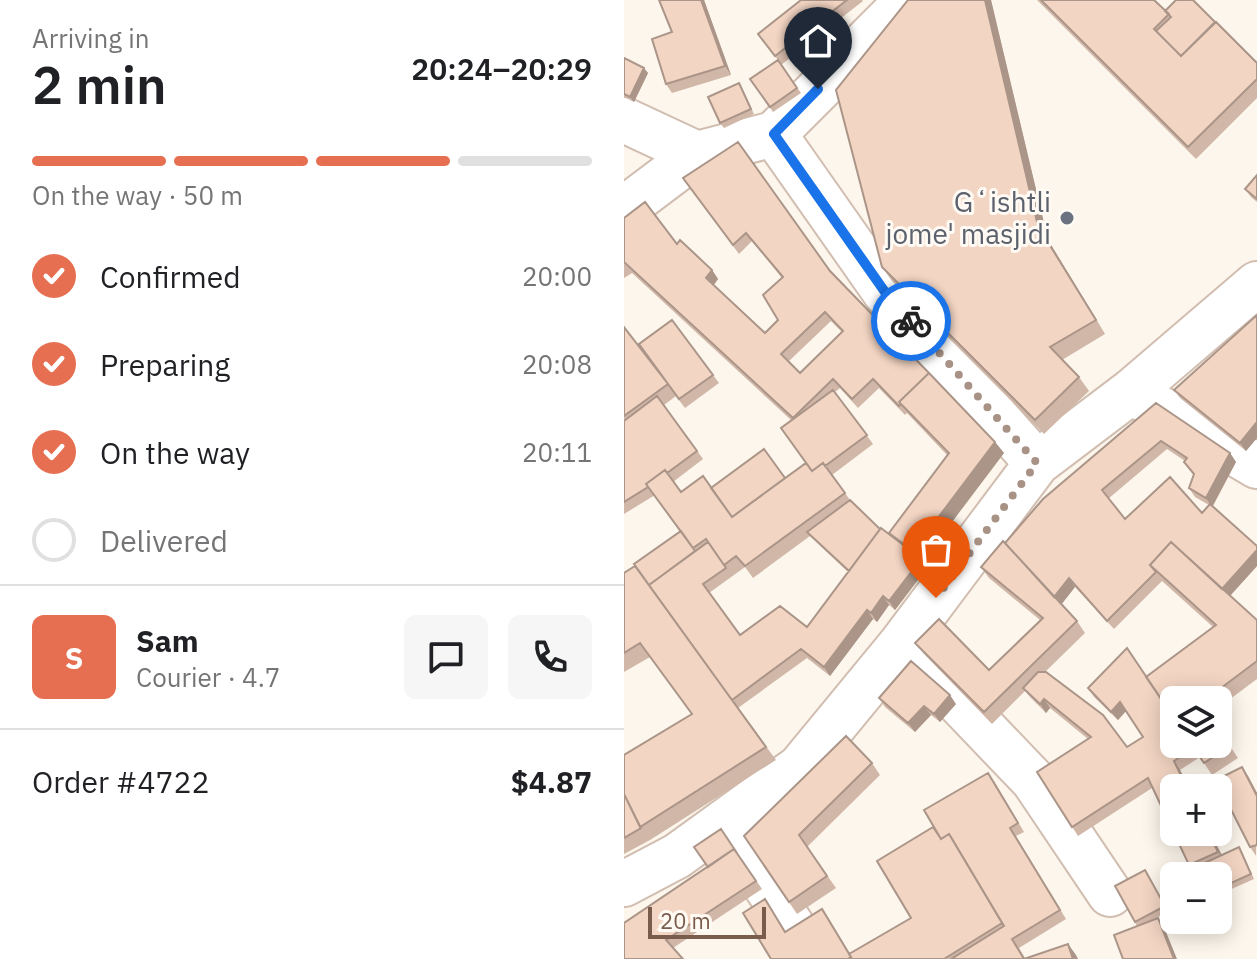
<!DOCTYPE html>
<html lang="en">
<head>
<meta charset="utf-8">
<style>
  body { margin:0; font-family:"IBM Plex Sans",sans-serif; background:#f6f6f6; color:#202124; height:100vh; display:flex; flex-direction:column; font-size:30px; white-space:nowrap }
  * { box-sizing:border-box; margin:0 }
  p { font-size:26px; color:#757577 }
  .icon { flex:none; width:44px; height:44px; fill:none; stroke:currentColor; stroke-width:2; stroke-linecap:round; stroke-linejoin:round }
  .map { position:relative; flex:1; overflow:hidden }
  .panel { display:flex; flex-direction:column; background:#fff; width:624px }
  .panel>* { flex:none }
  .fabs { position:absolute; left:536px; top:686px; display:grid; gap:16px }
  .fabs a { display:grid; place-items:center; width:72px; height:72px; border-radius:12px; background:#fff; box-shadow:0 4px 20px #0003; font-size:40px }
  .scale { position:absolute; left:24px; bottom:20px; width:118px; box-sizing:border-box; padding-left:8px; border:4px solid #7a5c4d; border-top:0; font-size:22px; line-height:28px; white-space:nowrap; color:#7a5c4d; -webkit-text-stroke:6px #fffaf3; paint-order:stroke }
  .pin { position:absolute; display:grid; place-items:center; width:68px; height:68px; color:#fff; margin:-82px -34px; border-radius:50% 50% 50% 0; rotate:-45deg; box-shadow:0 0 8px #0007 }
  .pin .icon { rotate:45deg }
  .courier { position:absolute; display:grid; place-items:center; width:80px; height:80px; margin:-40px; border:6px solid #1a73e8; border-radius:50%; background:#fff; color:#222; box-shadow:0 2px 10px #0007 }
  .headline em { font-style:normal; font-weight:600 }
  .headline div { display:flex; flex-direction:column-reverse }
  .headline { display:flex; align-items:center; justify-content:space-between; height:136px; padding:0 32px }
  h1 { font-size:52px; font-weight:600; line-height:60px }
  .bar { display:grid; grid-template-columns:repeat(4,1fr); gap:12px 8px; align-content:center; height:96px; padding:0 32px }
  .bar i { height:10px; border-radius:6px; background:#e0e0e0 }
  .bar .selected { background:#e76f51 }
  .bar p { grid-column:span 4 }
  .line { display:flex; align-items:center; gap:20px; padding:0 32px; border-top:2px solid #e0e0e0 }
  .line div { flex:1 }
  .round { display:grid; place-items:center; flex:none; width:84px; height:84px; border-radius:12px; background:#f6f6f6 }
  ol { padding:0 32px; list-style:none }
  li { display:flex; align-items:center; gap:24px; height:88px }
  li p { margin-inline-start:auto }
  li .icon { padding:8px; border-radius:50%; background:#e76f51; color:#fff; stroke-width:4 }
  li:last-child { color:#757577 }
  li i { width:44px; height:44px; border:4px solid #e0e0e0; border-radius:50% }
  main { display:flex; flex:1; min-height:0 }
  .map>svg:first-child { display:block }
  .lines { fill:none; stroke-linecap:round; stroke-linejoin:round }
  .minor-casing { stroke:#d1beb0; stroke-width:48 }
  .minor { stroke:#fff; stroke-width:44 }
  .wall { fill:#d1b7a8; fill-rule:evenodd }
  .shaded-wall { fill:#aa9588 }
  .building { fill:#f3d5c3; stroke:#aa9588; stroke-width:2; fill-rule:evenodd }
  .done { stroke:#a89285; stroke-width:8; stroke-dasharray:0 14.4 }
  .route { stroke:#1a73e8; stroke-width:10 }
  .worship-dot { fill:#6b7280; stroke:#fffaf3; stroke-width:3 }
  .labels { text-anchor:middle; stroke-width:6; stroke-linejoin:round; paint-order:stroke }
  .worship-label { font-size:28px; fill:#5b616d; stroke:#fffaf3; text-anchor:end }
</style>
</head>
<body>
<main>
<section class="panel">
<div class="headline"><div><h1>2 min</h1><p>Arriving in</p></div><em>20:24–20:29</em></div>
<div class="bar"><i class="selected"></i><i class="selected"></i><i class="selected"></i><i></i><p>On the way · 50 m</p></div>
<ol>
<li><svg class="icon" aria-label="check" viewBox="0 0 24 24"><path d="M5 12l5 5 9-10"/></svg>Confirmed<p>20:00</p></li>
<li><svg class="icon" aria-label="check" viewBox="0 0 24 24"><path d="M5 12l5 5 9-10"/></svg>Preparing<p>20:08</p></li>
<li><svg class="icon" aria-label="check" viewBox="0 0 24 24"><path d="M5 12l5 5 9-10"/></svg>On the way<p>20:11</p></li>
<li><i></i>Delivered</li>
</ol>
<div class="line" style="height:144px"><b class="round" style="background:#e76f51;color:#fff">S</b><div><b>Sam</b><p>Courier · 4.7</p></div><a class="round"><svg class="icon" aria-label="chat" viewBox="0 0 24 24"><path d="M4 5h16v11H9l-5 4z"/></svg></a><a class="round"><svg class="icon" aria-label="phone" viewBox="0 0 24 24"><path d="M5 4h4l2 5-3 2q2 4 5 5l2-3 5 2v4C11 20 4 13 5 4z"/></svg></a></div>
<div class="line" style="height:104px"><div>Order #4722</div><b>$4.87</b></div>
</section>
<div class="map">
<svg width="633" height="959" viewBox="0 0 633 959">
  <rect width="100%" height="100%" fill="#fdf6ec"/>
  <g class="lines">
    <!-- minor casing -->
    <g class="minor-casing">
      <path id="minor" d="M0 120 73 154
        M150 134 261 292 413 463
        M0 209 73 154 150 134 284 0
        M513 395 633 466
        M278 643 410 781 486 894
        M100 822 168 926
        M0 884 53 856 176 767 278 643 413 463 508 391 633 284"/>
    </g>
    <!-- minor -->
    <use href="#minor" class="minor"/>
  </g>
  <!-- wall -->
  <path class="wall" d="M80 0 107 75 48 93 42 84 48 32Z
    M177 0H238L239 1 157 65 177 93 149 112 126 79 154 60 134 34Z
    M284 0H367L424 240 481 334 438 360 455 377 465 391 420 434 268 281 258 267Z
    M413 0H530L541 11 633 63V98L572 159Z
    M0 58 24 73 10 102 0 97Z
    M115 83 130 114 100 128 96 123Z
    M633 175V202L627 197 621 189Z
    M59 178 206 271 371 442 380 453 297 563 295 565 300 572 271 610 265 605 253 622 249 619 206 676 183 658 114 708 152 760 26 840 0 854V755L68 714 26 657 0 672V573L57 531 31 495 0 514V327L39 378 48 320 95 383 61 408 52 396 40 405 79 459 49 482 57 492 161 478 182 463 167 420 8 273 0 278V218L53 244 88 270 94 279 90 285 141 333 154 320 158 278 128 241 115 254ZM207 321 218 332 176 373 165 361ZM216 388 234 408 255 388 281 415 283 413 323 455 265 533 267 536 256 529 226 500 208 475 249 444 211 392ZM186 536 224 572 183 627 116 635 85 593 121 567 129 578Z
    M633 315V438L622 451 556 398 550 390Z
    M532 403 606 453 612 462 589 506 633 546V566L606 596 633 620V679L594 708V700H550L594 728 614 758 588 775 576 757 556 770 565 788H550V832H586L598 855 618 852 630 879 594 895V876L577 871 571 874 565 865 528 788 454 836 413 772 464 739 426 708 422 713 406 697 401 691 368 724 300 654 291 643 365 670 416 620 365 578 357 567ZM543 449 561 461 560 462 570 475 565 488 571 497 585 505 578 513 501 519 484 499ZM538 581 589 627 523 676 464 688 470 697 494 720 502 711 519 737 503 747 421 672 461 633 453 621 437 605 451 587 490 629Z
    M255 698 332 704 316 722 307 715 291 732 261 707Z
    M248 763 256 775 183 847 212 888 173 914 120 836Z
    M624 776 633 793 632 856 626 847Z
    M370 781 400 832 392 836 442 919 395 948 401 958 444 944 454 959H147V908L161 932 204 918 226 954 287 918 309 827Z
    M97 829 138 889 49 948 0 959 84 867Z
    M521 870 544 911 527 921 534 918 540 927 513 926 491 886Z"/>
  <!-- shaded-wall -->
  <path class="shaded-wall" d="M77 0H80L107 75 101 66Z
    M361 0H367L424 240 481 334 414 226Z
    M20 68 24 73 10 102 6 97Z
    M88 270 94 279 88 287 82 278Z
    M633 422V438L622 451 616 443Z
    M371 442 380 453 297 563 295 565 300 572 271 610 265 601 291 554 289 551Z
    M606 453 612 462 588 507 582 498Z
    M633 550V566L604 598 598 589Z
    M445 578 451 587 436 606 430 597Z
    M259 596 265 605 253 622 247 613Z
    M243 610 249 619 206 676 200 667Z
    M326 695 332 704 316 722 310 714Z
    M420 699 426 708 422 713 416 704Z
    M496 702 502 711 494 720 487 712Z
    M300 706 307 715 291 732 284 723Z
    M550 761 556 770 565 788H563Z
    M618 767 624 776 633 793V796Z
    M584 832H586L600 860 594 852Z
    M534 918 540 927 553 959H550Z
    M444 944 452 955 454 959H449Z"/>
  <!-- building -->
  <path class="building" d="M35 0H77L101 66 42 84 28 39 48 32Z
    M177 0H223L151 56 134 34Z
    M284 0H361L414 226 472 320 426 347 455 377 411 420 258 267 212 90Z
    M417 0H530L545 14 530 29 557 56 592 22 633 63V79L564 147Z
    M552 0H569L591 22 557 56 532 31 547 17 541 11Z
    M0 58 20 68 6 97 0 94Z
    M154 60 173 88 146 107 126 79Z
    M115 83 127 109 96 123 84 97Z
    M114 142 206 271 305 373 275 402 277 404 275 406 249 379 228 399 209 379 169 418 0 262V218L21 202 53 244 56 240 88 270 82 278 141 333 154 320 139 295 159 277 122 233 109 245 59 178ZM201 312 219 331 176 373 157 354Z
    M633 175V199L621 189Z
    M633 315V422L616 443 550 390Z
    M48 320 89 375 55 399 15 344Z
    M0 327 44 384 0 416Z
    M305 373 371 442 289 551 265 533 325 453 275 402Z
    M209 390 243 435 201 466 199 463 188 471 157 428Z
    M33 396 73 451 43 473 41 470 22 484 24 487 0 502V421Z
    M532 403 606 453 582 498 565 488 570 474 560 462 563 458 537 441 478 490 501 519 546 477 578 513 586 504 633 546V550L598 589 547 542 526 565 532 572 483 621 445 578 430 597 381 543 419 499Z
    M140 449 161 478 108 517 87 488Z
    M182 463 188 471 199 463 221 493 121 566 112 556 100 565 82 539 69 548 22 484 41 470 57 492 79 476 108 517Z
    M226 500 256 529 225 571 183 532Z
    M257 528 291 554 288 558 294 563 265 601 259 596 247 613 243 610 200 667 177 649 108 700 25 585 84 542 102 568 79 584 116 635 156 606 183 627Z
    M57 531 71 551 25 585 10 564Z
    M379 541 453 621 360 712 291 643 315 619 365 670 419 618 357 567Z
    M547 542 633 620V661L581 700H550V718L522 677 592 625 526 565Z
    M11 566 142 747 16 827 0 794V755L68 714 16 643 0 653V573Z
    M503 648 550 718V744H567L570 748 550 761 563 788H550V832H584L594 852 565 865 524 778 448 827 413 772 467 737 420 699 416 704 399 688 414 672H422L479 715 503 747 519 737 496 702 487 712 464 688Z
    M287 661 326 695 310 714 300 706 284 723 255 698Z
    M594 728 606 746 580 763 567 744H594Z
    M222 736 248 763 175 835 203 876 165 902 120 836Z
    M618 767 633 796V845L626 847 592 780Z
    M364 773 394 823 386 828 436 910 388 939 400 959H327L380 926 327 837 325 834 317 839 300 810Z
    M0 794 17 828 0 838Z
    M309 827 317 839 325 834 378 923 320 959H228L225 954 287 918 253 861Z
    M97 829 113 853 110 849 84 867 70 847Z
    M615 847 627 874 594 889V876H579L574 866Z
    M110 849 132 881 42 940 59 959H0V923Z
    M521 870 541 906 511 922 491 886Z
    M141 899 161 932 198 909 227 957 224 959H147L119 913Z
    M534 918 550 959H499L490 935Z
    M444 944 449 959H400Z"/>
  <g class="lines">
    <!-- done -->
    <path class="done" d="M287 321 413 463 312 598"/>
    <!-- route -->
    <path class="route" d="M194 89 150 134 261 292 287 321"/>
  </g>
  <!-- markers -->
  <circle class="worship-dot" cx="443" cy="218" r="8"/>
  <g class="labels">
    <!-- worship labels -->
    <g class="worship-label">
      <text x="427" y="212">Gʻishtli<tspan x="427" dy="32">jome' masjidi</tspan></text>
    </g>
  </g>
</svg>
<div class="fabs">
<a><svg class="icon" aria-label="layers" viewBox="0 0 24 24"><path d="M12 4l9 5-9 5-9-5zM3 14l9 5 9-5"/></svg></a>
<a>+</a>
<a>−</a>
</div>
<div class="scale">20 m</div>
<div class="pin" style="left:312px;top:598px;background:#ea580c"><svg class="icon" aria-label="bag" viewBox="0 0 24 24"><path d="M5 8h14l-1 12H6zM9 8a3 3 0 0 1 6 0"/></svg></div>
<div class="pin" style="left:194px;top:89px;background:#1f2937"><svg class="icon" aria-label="home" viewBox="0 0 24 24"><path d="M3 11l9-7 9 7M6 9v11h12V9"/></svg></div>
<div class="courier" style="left:287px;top:321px"><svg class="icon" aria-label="bike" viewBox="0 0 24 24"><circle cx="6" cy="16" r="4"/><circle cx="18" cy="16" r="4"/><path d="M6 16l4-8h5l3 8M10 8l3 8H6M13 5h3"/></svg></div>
</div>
</main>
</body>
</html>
